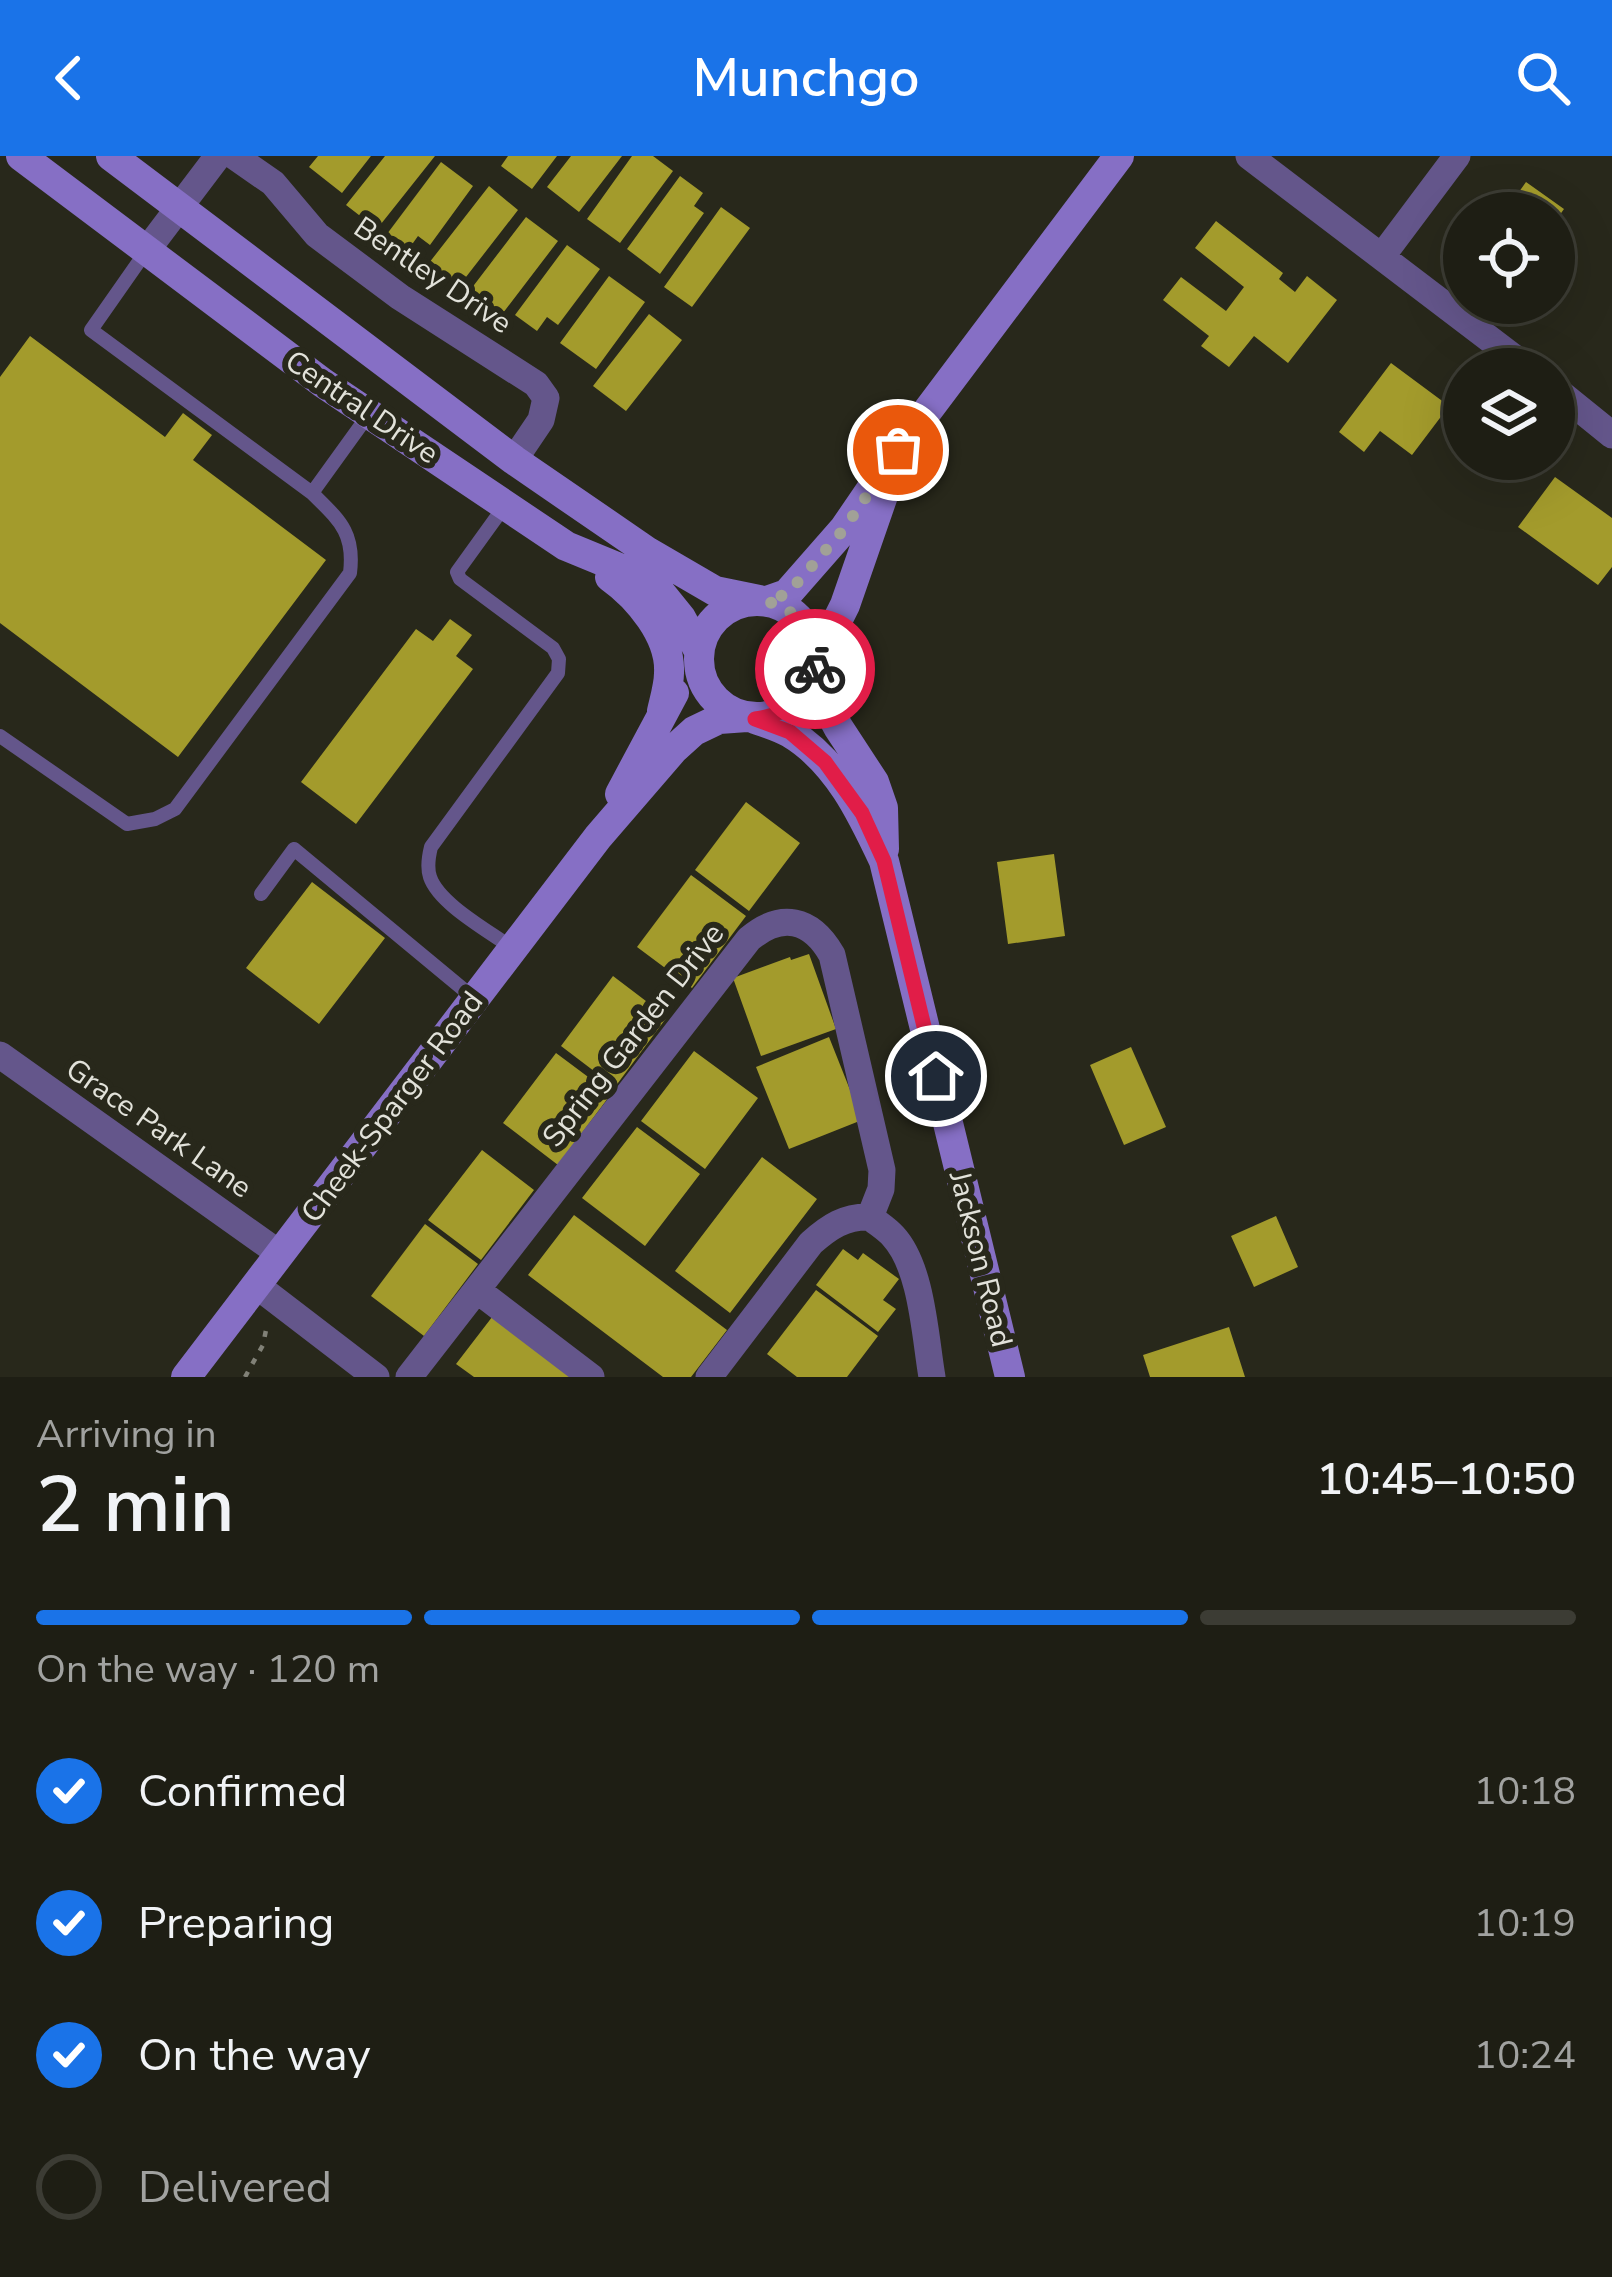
<!DOCTYPE html>
<html lang="en">
<head>
<meta charset="utf-8">
<style>
  body { margin:0; font-family:"Nunito Sans",sans-serif; background:#2b2b22; color:#f1f3f6; height:100vh; display:flex; flex-direction:column; font-size:45px; white-space:nowrap }
  * { box-sizing:border-box; margin:0 }
  p { font-size:39px; color:#a1a2a0 }
  .icon { flex:none; width:66px; height:66px; fill:none; stroke:currentColor; stroke-width:2; stroke-linecap:round; stroke-linejoin:round }
  .map { position:relative; height:1221px; overflow:hidden }
  .sheet { display:flex; flex-direction:column; background:#1e1e14; flex:1 }
  .sheet>* { flex:none }
  .tools { position:absolute; left:1443px; top:36px; display:grid; gap:24px }
  .tools a { display:grid; place-items:center; width:132px; height:132px; border-radius:50%; background:#1e1e14; box-shadow:0 12px 48px #0002,0 0 0 3px #3c3c34; font-size:60px }
  .pin { position:absolute; display:grid; place-items:center; width:102px; height:102px; color:#fff; margin:-51px; border:6px solid #fff; border-radius:50%; box-shadow:0 3px 12px #0007 }
  .courier { position:absolute; display:grid; place-items:center; width:120px; height:120px; margin:-60px; border:9px solid #e11d48; border-radius:50%; background:#fff; color:#222; box-shadow:0 3px 15px #0007 }
  .headline em { font-style:normal; font-weight:600 }
  .headline div { display:flex; flex-direction:column-reverse }
  .headline { display:flex; align-items:center; justify-content:space-between; height:204px; padding:0 36px }
  h1 { font-size:78px; font-weight:600; line-height:90px }
  .bar { display:grid; grid-template-columns:repeat(4,1fr); gap:18px 12px; align-content:center; height:144px; padding:0 36px }
  .bar i { height:15px; border-radius:9px; background:#3c3c34 }
  .bar .selected { background:#1a73e8 }
  .bar p { grid-column:span 4 }
  ol { padding:0 36px; list-style:none }
  li { display:flex; align-items:center; gap:36px; height:132px }
  li p { margin-inline-start:auto }
  li .icon { padding:12px; border-radius:50%; background:#1a73e8; color:#fff; stroke-width:4 }
  li:last-child { color:#a1a2a0 }
  li i { width:66px; height:66px; border:6px solid #3c3c34; border-radius:50% }
  header { display:flex; justify-content:space-between; align-items:center; height:156px; padding:0 36px; background:#1a73e8; color:#fff; font-size:54px; font-weight:600 }
  .map>svg:first-child { display:block }
  .building { fill:#a39b2c }
  .lines { fill:none; stroke-linecap:round; stroke-linejoin:round }
  .path { stroke:#818177; stroke-width:4.5; stroke-dasharray:6 9; stroke-linecap:butt }
  .service { stroke:#64568b; stroke-width:14 }
  .minor { stroke:#64568b; stroke-width:27 }
  .secondary { stroke:#866fc5; stroke-width:30 }
  .done { stroke:#a1a197; stroke-width:12; stroke-dasharray:0 21.6 }
  .route { stroke:#e11d48; stroke-width:15 }
  .labels { text-anchor:middle; stroke-width:12; stroke-linejoin:round; paint-order:stroke }
  .street-label { font-size:30px; fill:#e2e2da; stroke:#28281b }
</style>
</head>
<body>
<header><svg class="icon" aria-label="back" viewBox="0 0 24 24"><path d="M15 5l-7 7 7 7"/></svg>Munchgo<svg class="icon" aria-label="search" viewBox="0 0 24 24"><circle cx="10" cy="10" r="6"/><path d="M15 15l6 6"/></svg></header>
<div class="map">
<svg width="1612" height="1221" viewBox="0 0 1612 1221">
  <rect width="100%" height="100%" fill="#28281b"/>
  <!-- building -->
  <path class="building" d="M318 0H371L342 37 309 11Z
    M385 0H435L377 73 346 49Z
    M508 0H557L532 33 501 10Z
    M571 0H622L579 56 547 31Z
    M632 0H653L673 15 620 87 587 63Z
    M441 6 473 30 430 89 418 80 408 94 387 78Z
    M680 20 703 37 694 50 704 57 660 118 627 93Z
    M1526 26 1564 53 1554 67V57H1504Z
    M489 30 518 54 459 130 429 107Z
    M721 51 750 72 692 151 664 131Z
    M526 61 558 85 503 157 471 133Z
    M1216 65 1283 117 1279 123 1295 136 1307 120 1337 144 1288 207 1254 180 1229 211 1201 190 1209 180 1163 144 1181 121 1226 155 1244 131 1195 92Z
    M567 89 600 113 558 169 547 161 537 175 515 159Z
    M609 120 645 146 596 213 560 187Z
    M649 158 682 184 626 255 593 230Z
    M30 180 165 281 183 257 212 279 193 304 326 404 178 601 0 467V221Z
    M1391 207 1449 250 1412 299 1380 275 1364 296 1339 276Z
    M1555 321 1612 362V411L1598 429 1518 371Z
    M450 463 472 479 456 500 473 513 356 668 301 626 416 473 433 485Z
    M746 646 800 687 749 755 695 714Z
    M1054 698 1065 780 1008 788 997 706Z
    M691 719 746 760 692 832 637 791Z
    M312 726 385 782 319 868 246 812Z
    M809 798 836 873 761 900 733 822 790 801 791 804Z
    M613 820 667 861 615 931 561 890Z
    M829 881 862 964 789 993 756 911Z
    M1131 891 1166 971 1124 989 1090 909Z
    M694 895 758 942 705 1013 641 965Z
    M556 897 611 938 558 1009 503 967Z
    M637 971 700 1018 645 1090 582 1042Z
    M482 994 534 1034 481 1104 428 1064Z
    M762 1001 817 1043 730 1157 675 1115Z
    M574 1059 727 1174 691 1221H663L528 1119Z
    M1276 1060 1298 1111 1254 1131 1231 1080Z
    M425 1068 478 1108 424 1180 371 1140Z
    M843 1093 858 1104 863 1097 899 1123 883 1144 896 1153 878 1176 816 1129Z
    M816 1134 878 1180 847 1221H797L767 1198Z
    M499 1152 589 1221H474L456 1208Z
    M1229 1171 1245 1221H1150L1143 1199Z"/>
  <g class="lines">
    <!-- path -->
    <path class="path" d="M245 1221 263 1189 267 1169"/>
    <!-- service -->
    <path class="service" d="M147 94 91 174 312 337 369 258
      M506 348 457 416 460 423 553 492 559 503 558 517 431 691C429 699 427 712 430 721 439 748 489 775 512 792
      M0 580 127 668 155 663 175 653 350 417C355 376 339 364 312 337
      M261 738 294 693 475 843"/>
    <!-- minor -->
    <path class="minor" d="M234 0 273 27 317 79 400 141 536 228 546 242 541 264 514 304
      M1249 0 1529 213
      M147 94 218 0
      M1382 100 1457 0
      M1554 232 1612 279
      M0 899 280 1098
      M870 1061C877 1067 887 1073 893 1080 922 1111 925 1180 932 1221
      M256 1129 376 1221
      M477 1134 591 1221
      M409 1221 749 783C781 756 811 762 832 799L882 1014 881 1033 870 1061
      M709 1221 811 1087C829 1071 845 1060 870 1061"/>
    <!-- secondary -->
    <path class="secondary" d="M21 0 323 227 566 390 617 411 660 436 681 462 699 495
      M111 0 514 304 648 396 715 435 759 444
      M610 421C638 441 671 480 669 517 669 529 665 542 662 555
      M699 503a58 58 0 1 1 116 0a58 58 0 1 1-116 0Z
      M767 445 787 438 844 373 898 294 1119 0
      M816 507 845 449 887 328
      M815 516 824 545 838 571 874 626 883 652 884 693
      M755 563C767 567 780 571 790 577 837 605 862 658 884 705L1010 1221
      M620 638 674 537
      M186 1221 598 681 673 594 694 575 719 563 747 561"/>
  </g>
  <g class="lines">
    <!-- done -->
    <path class="done" d="M815 513C817 478 800 455 766 445L787 438 812 410 844 373 898 294"/>
    <!-- route -->
    <path class="route" d="M815 513C806 543 787 559 755 563L790 576 825 606 862 657 884 705 936 920"/>
  </g>
  <g class="labels">
    <!-- street labels -->
    <g class="street-label">
      <text transform="translate(433 119) rotate(34)" y="10">Bentley Drive</text>
      <text transform="translate(362 251) rotate(34)" y="10">Central Drive</text>
      <text transform="translate(633 879) rotate(-52)" y="10">Spring Garden Drive</text>
      <text transform="translate(392 951) rotate(-53)" y="10">Cheek-Sparger Road</text>
      <text transform="translate(159 972) rotate(35)" y="10">Grace Park Lane</text>
      <text transform="translate(981 1103) rotate(76)" y="10">Jackson Road</text>
    </g>
  </g>
</svg>
<div class="tools">
<a><svg class="icon" aria-label="locate" viewBox="0 0 24 24"><circle cx="12" cy="12" r="6"/><path d="M12 2v4M12 18v4M2 12h4M18 12h4"/></svg></a>
<a><svg class="icon" aria-label="layers" viewBox="0 0 24 24"><path d="M12 4l9 5-9 5-9-5zM3 14l9 5 9-5"/></svg></a>
</div>
<div class="pin" style="left:898px;top:294px;background:#ea580c"><svg class="icon" aria-label="bag" viewBox="0 0 24 24"><path d="M5 8h14l-1 12H6zM9 8a3 3 0 0 1 6 0"/></svg></div>
<div class="pin" style="left:936px;top:920px;background:#1f2937"><svg class="icon" aria-label="home" viewBox="0 0 24 24"><path d="M3 11l9-7 9 7M6 9v11h12V9"/></svg></div>
<div class="courier" style="left:815px;top:513px"><svg class="icon" aria-label="bike" viewBox="0 0 24 24"><circle cx="6" cy="16" r="4"/><circle cx="18" cy="16" r="4"/><path d="M6 16l4-8h5l3 8M10 8l3 8H6M13 5h3"/></svg></div>
</div>
<section class="sheet">
<div class="headline"><div><h1>2 min</h1><p>Arriving in</p></div><em>10:45–10:50</em></div>
<div class="bar"><i class="selected"></i><i class="selected"></i><i class="selected"></i><i></i><p>On the way · 120 m</p></div>
<ol>
<li><svg class="icon" aria-label="check" viewBox="0 0 24 24"><path d="M5 12l5 5 9-10"/></svg>Confirmed<p>10:18</p></li>
<li><svg class="icon" aria-label="check" viewBox="0 0 24 24"><path d="M5 12l5 5 9-10"/></svg>Preparing<p>10:19</p></li>
<li><svg class="icon" aria-label="check" viewBox="0 0 24 24"><path d="M5 12l5 5 9-10"/></svg>On the way<p>10:24</p></li>
<li><i></i>Delivered</li>
</ol>
</section>
</body>
</html>
